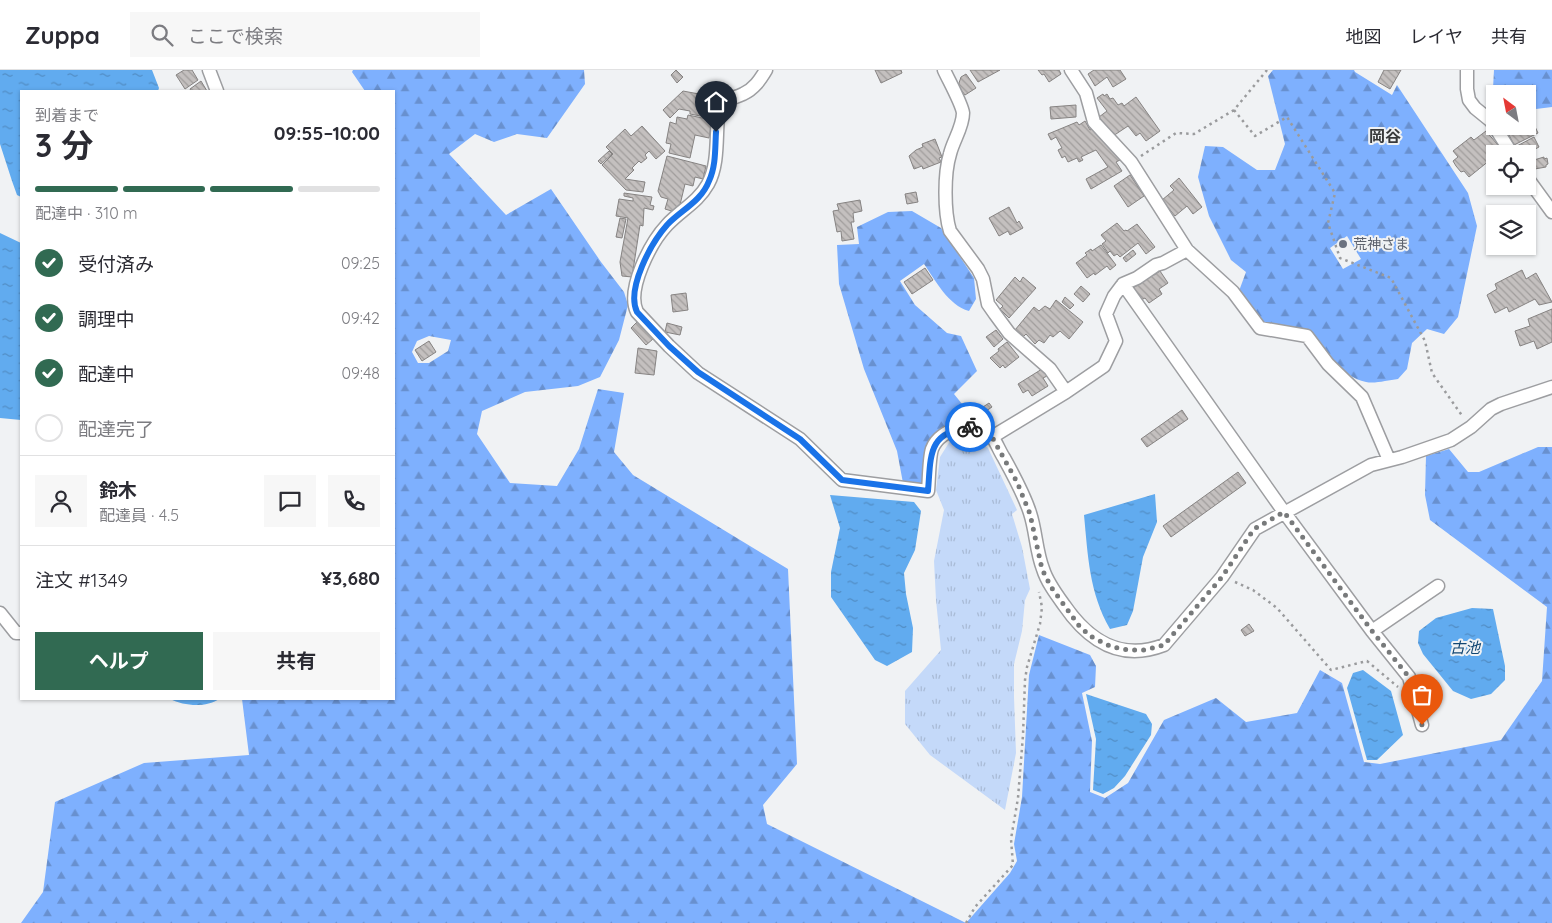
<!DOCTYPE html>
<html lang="ja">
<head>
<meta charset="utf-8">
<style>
  body { margin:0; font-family:Quicksand,"Noto Sans JP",sans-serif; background:#f7f7f7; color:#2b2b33; height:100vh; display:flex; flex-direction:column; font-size:19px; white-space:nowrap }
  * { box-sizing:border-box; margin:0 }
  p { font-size:16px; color:#7c7c81 }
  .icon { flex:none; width:28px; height:28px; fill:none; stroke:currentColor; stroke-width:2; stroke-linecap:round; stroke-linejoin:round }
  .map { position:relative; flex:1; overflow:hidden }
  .details { position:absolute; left:20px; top:20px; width:375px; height:610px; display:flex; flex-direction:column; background:#fff; border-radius:0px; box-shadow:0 1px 4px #0004 }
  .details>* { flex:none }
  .needle { width:32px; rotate:328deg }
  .buttons { position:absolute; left:1486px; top:15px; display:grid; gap:10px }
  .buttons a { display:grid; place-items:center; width:50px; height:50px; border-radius:0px; background:#fff; box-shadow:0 1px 4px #0004; font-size:25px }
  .pin { position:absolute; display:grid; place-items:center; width:42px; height:42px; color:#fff; margin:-51px -21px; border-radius:50% 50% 50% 0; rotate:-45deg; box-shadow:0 0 5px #0007 }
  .pin .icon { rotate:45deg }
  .courier { position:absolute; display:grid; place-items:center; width:50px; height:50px; margin:-25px; border:4px solid #1a73e8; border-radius:50%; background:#fff; color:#222; box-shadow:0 1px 6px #0007 }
  .summary em { font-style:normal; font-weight:700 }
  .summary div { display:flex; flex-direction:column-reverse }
  .summary { display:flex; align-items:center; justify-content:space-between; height:85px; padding:0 15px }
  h1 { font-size:32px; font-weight:700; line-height:38px }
  .bar { display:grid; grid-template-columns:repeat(4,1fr); gap:8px 5px; align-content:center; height:60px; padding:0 15px }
  .bar i { height:6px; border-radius:4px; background:#e1e1e2 }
  .bar .on { background:#316a52 }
  .bar p { grid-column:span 4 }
  .line { display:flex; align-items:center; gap:12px; padding:0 15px; border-top:1px solid #e1e1e2 }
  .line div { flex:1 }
  .round { display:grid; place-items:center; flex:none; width:52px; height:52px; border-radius:0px; background:#f7f7f7 }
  ol { padding:0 15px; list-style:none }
  li { display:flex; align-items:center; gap:15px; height:55px }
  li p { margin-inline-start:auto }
  li .icon { padding:5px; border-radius:50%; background:#316a52; color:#fff; stroke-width:4 }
  li:last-child { color:#7c7c81 }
  li i { width:28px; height:28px; border:2px solid #e1e1e2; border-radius:50% }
  .cta { display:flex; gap:10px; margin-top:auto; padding:10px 15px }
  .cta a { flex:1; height:58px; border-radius:0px; background:#316a52; color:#fff; font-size:20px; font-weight:700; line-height:58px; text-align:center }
  .cta a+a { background:#f7f7f7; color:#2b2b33 }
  header { display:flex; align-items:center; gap:30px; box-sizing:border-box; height:70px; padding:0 25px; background:#fff; border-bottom:1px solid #e1e1e2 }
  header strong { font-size:24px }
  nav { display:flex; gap:28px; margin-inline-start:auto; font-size:18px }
  .search { width:350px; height:45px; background:#f7f7f7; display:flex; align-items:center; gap:12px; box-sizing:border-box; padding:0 18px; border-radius:0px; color:#7c7c81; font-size:19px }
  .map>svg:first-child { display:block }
  .grass { fill:url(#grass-tufts) }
  .forest { fill:url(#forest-firs); fill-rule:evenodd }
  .water { fill:url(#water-ripples) }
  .building { fill:url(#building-back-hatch); stroke:#868382 }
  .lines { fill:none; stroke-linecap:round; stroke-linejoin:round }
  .street-casing { stroke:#9d9ea1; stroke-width:15 }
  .path { stroke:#9a9b9d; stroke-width:2.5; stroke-dasharray:2.5 4; stroke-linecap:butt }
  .street { stroke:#fff; stroke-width:12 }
  .done { stroke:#787a7b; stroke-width:5; stroke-dasharray:0 9 }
  .route { stroke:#1a73e8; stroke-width:6 }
  .worship-dot { fill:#6b7280; stroke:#f0f2f4; stroke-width:2 }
  .labels { text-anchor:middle; stroke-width:4; stroke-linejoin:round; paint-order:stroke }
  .worship-label { font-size:14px; fill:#5b616d; stroke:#f0f2f4; text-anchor:start }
  .water-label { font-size:15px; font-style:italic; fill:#114672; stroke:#f0f2f4 }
  .quarter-label { font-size:16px; font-weight:bold; fill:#38393a; stroke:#f0f2f4 }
</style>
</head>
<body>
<header>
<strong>Zuppa</strong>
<div class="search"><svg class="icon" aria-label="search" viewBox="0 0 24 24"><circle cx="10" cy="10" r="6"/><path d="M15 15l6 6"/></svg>ここで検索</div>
<nav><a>地図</a><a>レイヤ</a><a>共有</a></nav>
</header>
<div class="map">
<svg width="1552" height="853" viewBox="0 0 1552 853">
  <defs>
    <pattern id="grass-tufts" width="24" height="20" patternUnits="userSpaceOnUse" patternTransform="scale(1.25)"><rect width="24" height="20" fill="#c4d9f9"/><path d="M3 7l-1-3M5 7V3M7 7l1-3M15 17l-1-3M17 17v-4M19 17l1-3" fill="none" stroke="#a9bbd6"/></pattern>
    <pattern id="forest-firs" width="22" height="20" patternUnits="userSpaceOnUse" patternTransform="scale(1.25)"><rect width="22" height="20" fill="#7eb0fe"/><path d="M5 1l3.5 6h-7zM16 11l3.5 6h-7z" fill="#6890cf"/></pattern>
    <pattern id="water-ripples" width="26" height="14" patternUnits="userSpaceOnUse" patternTransform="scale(1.25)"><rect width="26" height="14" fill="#61abef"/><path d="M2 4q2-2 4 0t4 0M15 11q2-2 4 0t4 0" fill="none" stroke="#518cc3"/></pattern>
    <pattern id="building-back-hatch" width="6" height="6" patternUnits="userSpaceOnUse" patternTransform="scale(1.25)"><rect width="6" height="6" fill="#c4c0bf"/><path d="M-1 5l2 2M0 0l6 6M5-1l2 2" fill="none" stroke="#a09d9c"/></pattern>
  </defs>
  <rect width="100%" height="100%" fill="#f0f2f4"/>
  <!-- grass -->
  <path class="grass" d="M962 367 979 371 988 378 1017 440 1012 444 1022 477 1030 519 1025 530 1022 561 1014 594V627L1016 683 1005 740 930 685 905 654V621L941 580 936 530 934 491 944 440 936 420 940 387 950 371Z"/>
  <!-- forest -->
  <path class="forest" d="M353 0H584L585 14 547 68 517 64 494 72 475 64 449 84 506 145 551 119 601 192 624 222 628 235 619 270 600 307 578 316 525 322 482 341 477 364 510 413 557 416 579 379 598 319 624 323 614 382 633 405 788 499 797 694 763 735 767 754 966 853 1010 803 1017 791 1014 774 1022 727 1029 605 1039 565 1090 585 1096 596 1095 617 1082 623 1092 671 1090 722 1105 728 1128 713 1164 650 1216 628 1246 652 1297 643 1320 600 1342 613 1364 692 1380 694 1501 670 1542 611 1547 537 1430 450 1425 425 1426 386 1449 379 1468 402H1479L1538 377H1552V853H21L43 822 55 732 144 693 249 685 242 629H394V21H365L352 2ZM429 266 451 270 448 281 429 293H418L412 282 417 271Z
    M1273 0H1354L1355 2 1392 25 1397 15 1468 123 1477 156 1458 247 1444 264 1427 259 1412 273 1407 299 1398 309C1388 310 1375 314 1366 312 1341 307 1325 280 1311 261L1264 254 1239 221 1246 202 1231 190 1209 146 1198 107 1205 76 1223 77 1257 100H1275L1285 74 1268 6ZM1347 166 1361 189 1343 199 1330 178Z
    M1494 0H1552V37L1528 40V24H1495V38L1492 37Z
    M912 141 941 158 974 208 976 229 969 241C948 235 936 211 924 194L900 211 915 235 947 263 961 266 977 301 954 324 975 350C957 352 935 356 927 375 923 385 923 404 922 415L903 413 897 381 864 299 839 214 837 175 859 174 857 157 888 142Z"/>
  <!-- water -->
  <path class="water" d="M0 0H152L159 18 158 21H21V127L17 125 12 111 0 74Z
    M0 163 21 173V350L0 348Z
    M1155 424 1157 452 1143 487 1133 541 1127 555 1110 559C1089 522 1088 486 1084 445Z
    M830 425 914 432 921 441 915 480 904 503 906 524 913 558 912 582 887 596 875 590 831 527V502L840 458Z
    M1472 538 1493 539 1505 596V610L1491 624 1471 629 1453 621 1423 584 1418 573 1419 561 1436 548Z
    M1363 600 1391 621 1403 665 1377 690H1367L1347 618 1353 603Z
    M1086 624 1146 644 1152 654 1151 665 1125 706 1114 718 1103 724 1093 720 1096 669Z
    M170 629H219C206 638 184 636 170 629Z"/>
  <!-- building -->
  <path class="building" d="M184 0H192L198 10 185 19 176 5Z
    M676 0 683 7 677 13 671 5Z
    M875 0H901L902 3 881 13Z
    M970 0H1000L978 12Z
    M1038 0H1059L1061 4 1049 12 1044 4 1042 5Z
    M1094 0H1120L1126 9 1113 17 1107 7 1095 16 1088 4Z
    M1384 0H1401L1390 19 1378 12Z
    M966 4 976 18 965 25 958 16 961 7Z
    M201 11 207 21H191L190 19Z
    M683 21 715 27 711 48 690 44V41L679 39 670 48 663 40Z
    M1103 24 1104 26 1107 24 1110 29 1113 28 1118 35 1122 33 1124 36 1136 27 1160 61 1146 71 1140 63 1136 66 1128 56 1113 66 1099 47 1107 41 1097 28Z
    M1076 35V47L1051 49 1050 37Z
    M688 45 712 50 709 68 695 65 690 88 669 83 671 74 666 73 670 52 676 54 677 47 687 49Z
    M1530 46 1538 63 1514 75 1506 59 1511 56H1528V48Z
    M1085 51 1090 60 1094 58 1120 90 1116 92 1122 101 1091 119 1086 109 1108 97 1096 80 1081 87 1083 90 1079 92 1077 88 1068 92 1065 86 1062 88 1058 80 1062 78 1056 67 1051 70 1048 64 1077 52 1079 55Z
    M642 56 665 81 656 89 649 81 645 85 647 88 641 93 639 91 632 98 634 100 625 109 645 112 643 122 626 120 602 95 613 84 606 77 625 59 631 66Z
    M1486 61 1502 80 1495 84V86L1469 107 1464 101 1461 102 1456 96 1453 91 1458 87 1453 81 1471 67 1474 70Z
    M1534 67 1539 77 1526 84H1521L1517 76Z
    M935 69 942 87 939 88 941 92 923 99 922 96 914 99 909 86 916 80 923 77 922 74Z
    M609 81 612 84 601 94 598 91Z
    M667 86 706 96 703 109 695 107 693 116 685 114 679 139 675 142 665 139 668 129 661 127 658 121Z
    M1544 87V89L1547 88 1548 94 1546 95V97L1529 100 1528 94 1535 92 1534 90Z
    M1495 102V115H1494L1488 107Z
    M1130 105 1144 126 1128 137 1114 116Z
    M1179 108 1202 137 1193 144 1187 136 1175 146 1162 130 1174 120 1170 116Z
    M916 122 918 132 907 134 905 124Z
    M624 123 652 127 650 135 654 136 653 140 644 138 643 156 640 155 632 207 622 206 620 192 628 148 616 146 619 129 633 131V128L624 126Z
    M860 130 862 141 853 143 854 152H851L854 169 842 171 841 161 837 162 833 141 839 140 837 134Z
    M1009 137 1017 153 1019 151 1023 158 1010 165 1008 161 999 166 989 148Z
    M620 148 626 149 622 168 616 167Z
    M1117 153 1124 161 1126 160 1127 161 1137 154 1155 177 1146 184 1138 173 1120 187 1117 184 1114 186 1110 181 1108 183 1102 174 1106 171 1101 165Z
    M1101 175 1116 195 1110 200 1107 196 1095 205 1094 203 1087 208 1076 193 1087 185 1085 183 1091 179 1092 181Z
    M1133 180 1136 184 1126 192 1123 188Z
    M925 198 933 210 912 224 904 212Z
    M1522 200 1526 209 1536 203 1552 232 1539 235 1535 229 1509 242 1507 237 1495 243 1487 225 1497 219 1495 214Z
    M1160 201 1168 213 1159 219 1162 224 1149 233 1145 228 1141 230 1133 218 1147 209 1152 202 1154 205Z
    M1015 207 1020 212 1023 207 1036 218 1009 248 1000 239 1003 236 996 230Z
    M1081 216 1090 224 1083 232 1074 224Z
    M686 223 688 240 673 242 671 225Z
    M1065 227 1074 235 1070 239 1062 232Z
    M1056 230 1083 252 1069 269 1060 261 1053 267 1050 265 1044 273 1039 270 1035 274 1026 264 1022 268 1015 260 1034 237 1039 241 1045 236 1050 239Z
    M1552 239V272L1537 279 1534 271 1520 276 1515 261 1530 256 1528 249Z
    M637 252 653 269 646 275 631 258Z
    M667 253 682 257 680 265 665 262Z
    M996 260 1003 269 994 277 986 267Z
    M429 271 436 282 422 291 415 280Z
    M1007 272 1019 287 1005 298 1003 295 1000 298 990 288 999 281 998 279Z
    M638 278 657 281 654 305 635 303Z
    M1042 299 1047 306 1043 308 1048 316 1032 326 1028 320 1023 323 1018 314Z
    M989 333 992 337 983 343 980 339Z
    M1182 340 1188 349 1147 377 1141 369Z
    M1238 402 1246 413 1171 467 1163 456Z
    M1249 554 1254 561 1245 566 1241 560Z"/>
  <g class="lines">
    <!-- street casing -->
    <g class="street-casing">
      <path id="street" d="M209 0 217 21
        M766 0C760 10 754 19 743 24 733 29 725 28 719 38 715 62 720 92 708 114 698 132 681 140 667 155 651 172 626 219 637 242L669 276 698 303 800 369 842 410 928 421C929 411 929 388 932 379 940 357 978 349 993 368 997 374 1000 382 1004 388 1014 406 1024 424 1030 443 1036 461 1036 481 1043 499 1047 512 1056 524 1064 535 1088 570 1120 592 1164 575L1222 507 1255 459 1371 395 1402 387 1451 370 1471 357 1491 339 1501 334 1552 317
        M944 0C948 9 962 34 963 43 963 57 953 71 950 84 944 103 944 142 950 161L978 199 983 209 988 234 995 244 1009 263 1050 299 1066 322 1104 296 1116 271 1106 244 1114 226 1123 214 1137 208 1156 195 1163 193 1187 180
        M1071 0 1086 23 1094 52 1131 92 1187 180 1233 222 1260 258 1307 266 1328 294 1362 327 1389 390
        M1467 0V19L1469 30 1475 38 1491 51 1512 84
        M1528 109 1552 142
        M1123 214 1284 442 1372 561 1409 607 1422 655
        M992 367 1066 322
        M0 543 16 563H21
        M1372 561 1438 516"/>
    </g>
    <!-- path -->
    <path class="path" d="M1234 40 1255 66 1287 47 1335 123 1328 153 1340 188 1391 208 1425 271 1432 303 1463 347
      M1141 86 1176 63 1194 64 1234 40 1267 0
      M1235 512 1253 520 1277 538 1331 600 1367 591 1398 617
      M966 853 975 837 1013 795 1011 769 1018 728 1023 665 1025 610 1027 597 1040 554 1042 537 1039 522"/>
    <!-- street -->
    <use href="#street" class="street"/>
  </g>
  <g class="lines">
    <!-- done -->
    <path class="done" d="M970 357 984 362 992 367 1017 412 1030 444 1042 499 1051 517 1080 557 1092 567 1112 577 1129 580H1145L1164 575 1222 507 1254 459 1284 442 1372 561 1409 607 1422 655"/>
    <!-- route -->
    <path class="route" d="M716 62C715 79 716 96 709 111 701 132 681 140 667 155 651 173 626 219 637 242L669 276 698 302 800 369 842 410 928 421C931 386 927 362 970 357"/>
  </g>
  <!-- markers -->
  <circle class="worship-dot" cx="1343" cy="174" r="5"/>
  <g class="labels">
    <!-- worship labels -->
    <g class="worship-label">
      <text x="1353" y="179">荒神さま</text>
    </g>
    <!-- water labels -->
    <g class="water-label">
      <text x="1465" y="583">古池</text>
    </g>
    <!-- quarter labels -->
    <g class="quarter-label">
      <text x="1385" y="72">岡谷</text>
    </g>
  </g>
</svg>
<div class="buttons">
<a><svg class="needle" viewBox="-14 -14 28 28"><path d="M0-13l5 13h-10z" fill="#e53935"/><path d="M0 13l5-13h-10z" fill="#7c7c81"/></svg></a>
<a><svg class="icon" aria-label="locate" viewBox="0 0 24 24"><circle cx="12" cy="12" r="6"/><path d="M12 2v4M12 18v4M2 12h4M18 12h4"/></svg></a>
<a><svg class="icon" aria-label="layers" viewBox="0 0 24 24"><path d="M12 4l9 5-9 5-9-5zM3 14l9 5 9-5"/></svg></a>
</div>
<div class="pin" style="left:1422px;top:655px;background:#ea580c"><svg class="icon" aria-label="bag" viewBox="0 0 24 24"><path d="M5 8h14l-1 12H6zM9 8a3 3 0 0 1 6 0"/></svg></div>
<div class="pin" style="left:716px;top:62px;background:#1f2937"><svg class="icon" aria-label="home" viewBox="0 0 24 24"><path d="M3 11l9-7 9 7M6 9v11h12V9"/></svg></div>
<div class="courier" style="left:970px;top:357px"><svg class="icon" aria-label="bike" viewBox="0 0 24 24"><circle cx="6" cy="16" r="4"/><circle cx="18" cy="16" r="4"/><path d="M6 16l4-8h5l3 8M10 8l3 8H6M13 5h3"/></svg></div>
<section class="details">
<div class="summary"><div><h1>3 分</h1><p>到着まで</p></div><em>09:55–10:00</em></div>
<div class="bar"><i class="on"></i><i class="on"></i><i class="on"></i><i></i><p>配達中 · 310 m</p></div>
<ol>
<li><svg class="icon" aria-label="check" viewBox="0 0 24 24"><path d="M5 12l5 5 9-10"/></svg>受付済み<p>09:25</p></li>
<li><svg class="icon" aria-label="check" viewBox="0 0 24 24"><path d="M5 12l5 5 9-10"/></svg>調理中<p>09:42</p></li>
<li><svg class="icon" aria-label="check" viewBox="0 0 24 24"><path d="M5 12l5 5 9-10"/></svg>配達中<p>09:48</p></li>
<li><i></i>配達完了</li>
</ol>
<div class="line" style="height:90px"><a class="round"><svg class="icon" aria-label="person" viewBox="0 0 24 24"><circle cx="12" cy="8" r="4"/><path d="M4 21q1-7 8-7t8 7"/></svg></a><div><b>鈴木</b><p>配達員 · 4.5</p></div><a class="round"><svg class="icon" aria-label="chat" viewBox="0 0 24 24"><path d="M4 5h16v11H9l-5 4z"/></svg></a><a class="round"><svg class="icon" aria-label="phone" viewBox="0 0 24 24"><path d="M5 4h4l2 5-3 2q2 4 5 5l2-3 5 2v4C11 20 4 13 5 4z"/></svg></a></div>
<div class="line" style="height:65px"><div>注文 #1349</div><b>¥3,680</b></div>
<div class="cta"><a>ヘルプ</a><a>共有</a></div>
</section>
</div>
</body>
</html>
